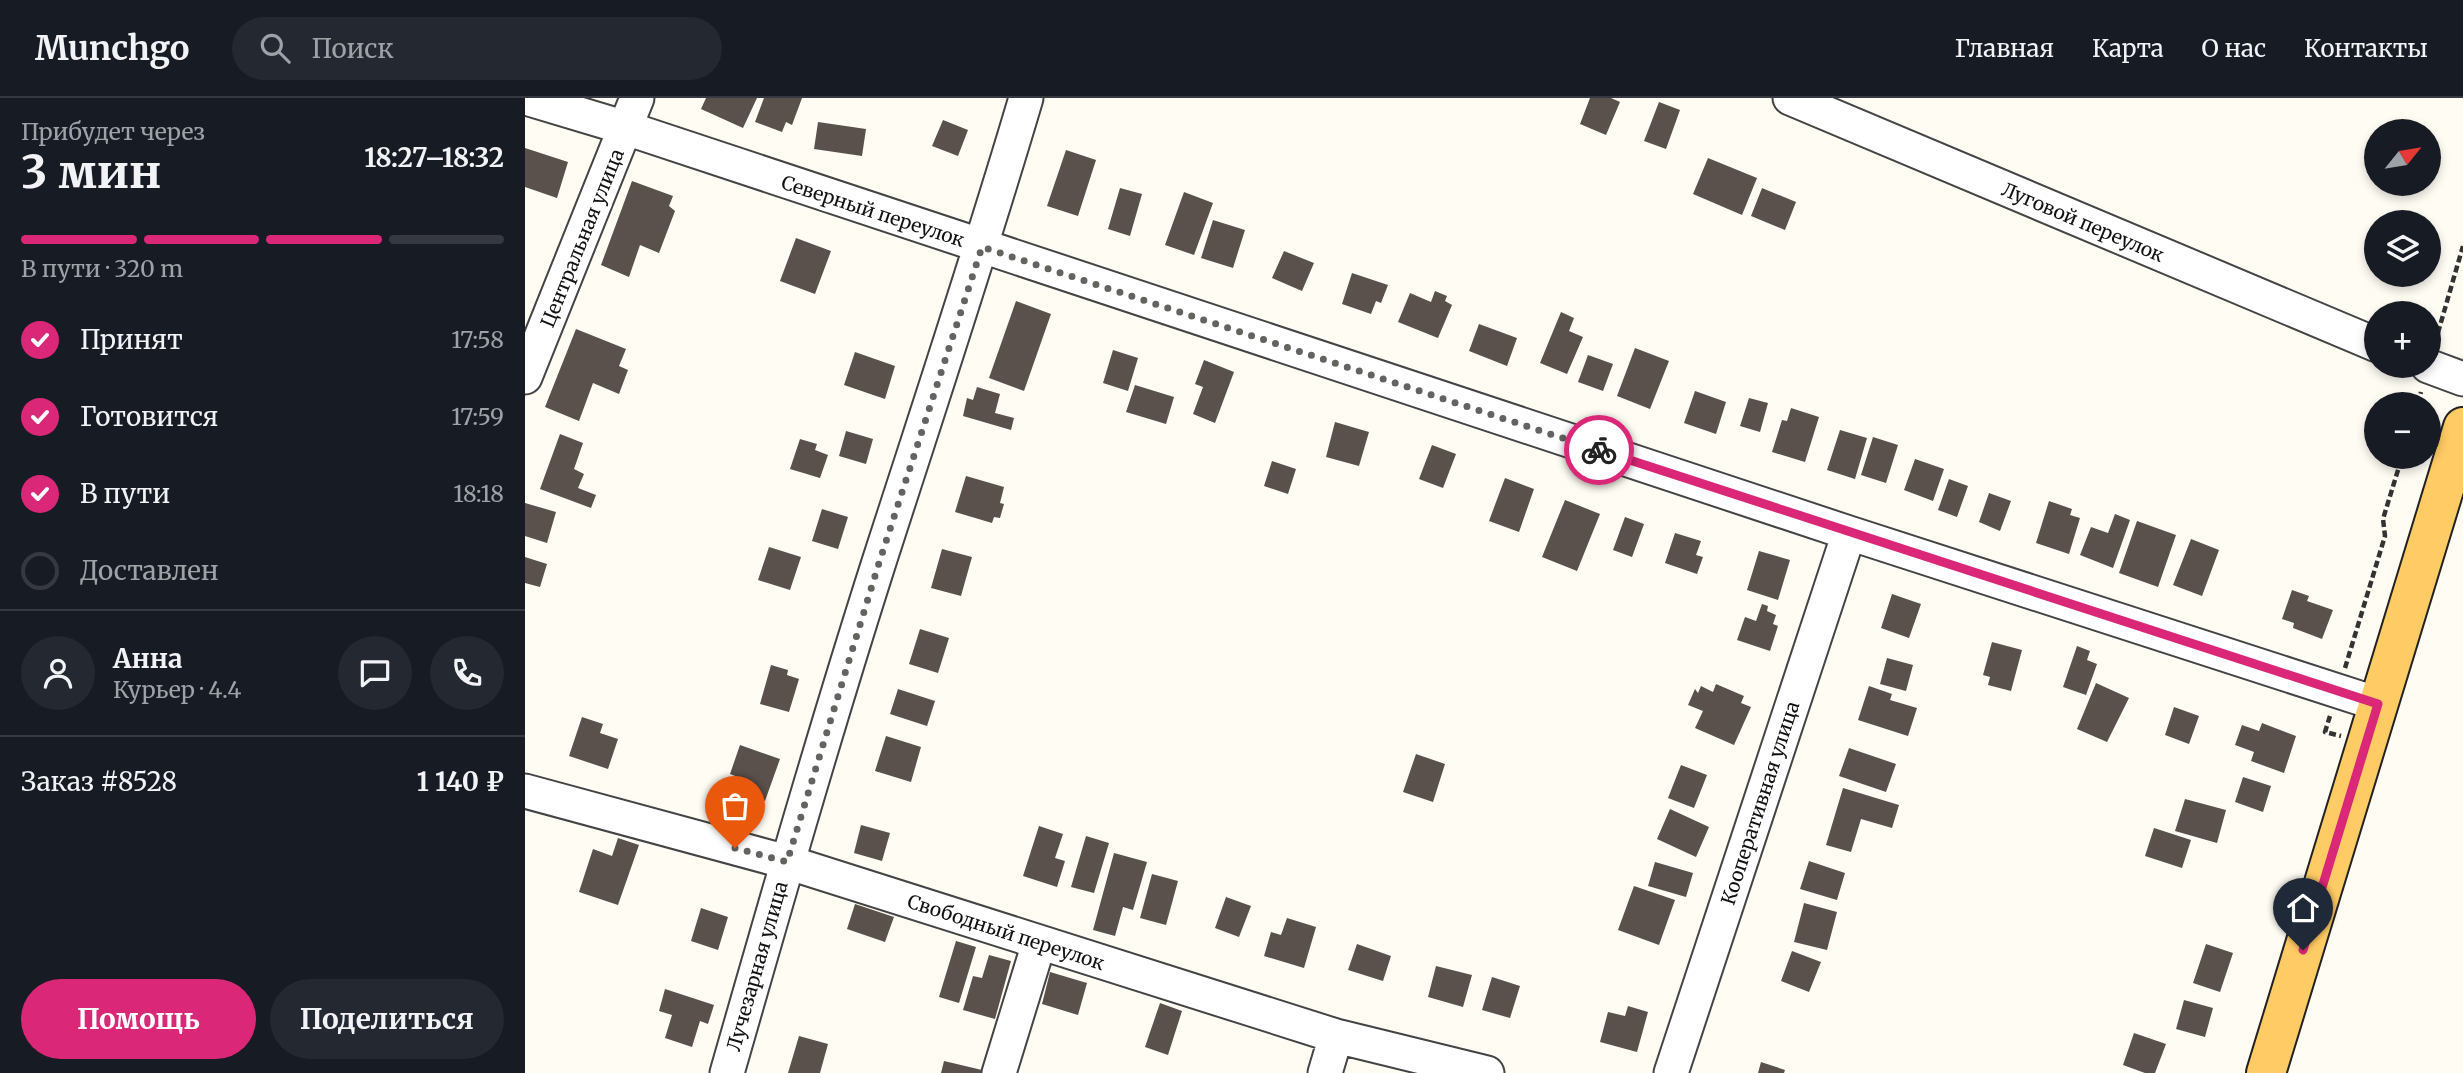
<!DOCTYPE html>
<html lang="ru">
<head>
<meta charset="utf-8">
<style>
  body { margin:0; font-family:Merriweather,serif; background:#242831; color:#f1f3f6; height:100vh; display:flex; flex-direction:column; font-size:26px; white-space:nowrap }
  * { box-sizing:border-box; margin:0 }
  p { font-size:23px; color:#9ea1a6 }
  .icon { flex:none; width:38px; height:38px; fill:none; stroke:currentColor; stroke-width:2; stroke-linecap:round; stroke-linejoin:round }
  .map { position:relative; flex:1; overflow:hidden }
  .details { display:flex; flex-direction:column; background:#171b24; width:525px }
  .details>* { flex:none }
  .needle { width:46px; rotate:60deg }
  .buttons { position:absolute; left:1839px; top:21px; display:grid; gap:14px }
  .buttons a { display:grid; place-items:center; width:77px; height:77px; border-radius:50%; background:#171b24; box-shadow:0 4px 10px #0003; font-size:35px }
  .pin { position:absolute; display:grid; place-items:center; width:60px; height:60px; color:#fff; margin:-72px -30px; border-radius:50% 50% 50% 0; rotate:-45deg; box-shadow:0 0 7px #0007 }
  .pin .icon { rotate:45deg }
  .courier { position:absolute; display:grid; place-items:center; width:70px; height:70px; margin:-35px; border:5px solid #db2777; border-radius:50%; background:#fff; color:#222; box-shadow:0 2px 9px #0007 }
  .headline em { font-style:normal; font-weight:700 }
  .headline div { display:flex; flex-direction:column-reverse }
  .headline { display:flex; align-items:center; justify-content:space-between; height:119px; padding:0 21px }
  h1 { font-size:46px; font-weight:700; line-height:52px }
  .bar { display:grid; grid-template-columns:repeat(4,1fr); gap:10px 7px; align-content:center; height:84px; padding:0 21px }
  .bar i { height:9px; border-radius:5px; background:#363941 }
  .bar .current { background:#db2777 }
  .bar p { grid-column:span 4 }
  .line { display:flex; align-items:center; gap:18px; padding:0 21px; border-top:2px solid #363941 }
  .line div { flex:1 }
  .round { display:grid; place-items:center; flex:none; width:74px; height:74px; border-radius:37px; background:#242831 }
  ol { padding:0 21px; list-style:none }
  li { display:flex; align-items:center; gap:21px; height:77px }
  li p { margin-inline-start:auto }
  li .icon { padding:7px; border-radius:50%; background:#db2777; color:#fff; stroke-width:4 }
  li:last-child { color:#9ea1a6 }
  li i { width:38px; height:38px; border:4px solid #363941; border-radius:50% }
  .primary-button { display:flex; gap:14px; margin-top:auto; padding:14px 21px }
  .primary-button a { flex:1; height:80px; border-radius:42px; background:#db2777; color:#fff; font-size:28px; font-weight:700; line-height:80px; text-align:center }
  .primary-button a+a { background:#242831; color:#f1f3f6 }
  header { display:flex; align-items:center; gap:42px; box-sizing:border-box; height:98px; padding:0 35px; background:#171b24; border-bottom:2px solid #363941 }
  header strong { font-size:33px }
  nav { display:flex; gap:38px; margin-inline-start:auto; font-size:24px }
  .search { width:490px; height:63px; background:#242831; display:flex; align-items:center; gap:18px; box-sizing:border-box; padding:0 24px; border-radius:38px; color:#9ea1a6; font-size:26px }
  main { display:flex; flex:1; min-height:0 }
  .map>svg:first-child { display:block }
  .building { fill:#5a504c }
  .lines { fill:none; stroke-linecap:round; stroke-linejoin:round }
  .minor-casing { stroke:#444; stroke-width:37 }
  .major-casing { stroke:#222; stroke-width:42 }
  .path { stroke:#333; stroke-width:4.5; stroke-dasharray:7 3.5; stroke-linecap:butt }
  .minor { stroke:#fff; stroke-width:33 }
  .major { stroke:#ffcb64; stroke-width:38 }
  .done { stroke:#646360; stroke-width:7; stroke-dasharray:0 12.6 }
  .route { stroke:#db2777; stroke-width:9 }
  .labels { text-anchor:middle; stroke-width:7; stroke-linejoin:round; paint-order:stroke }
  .street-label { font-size:19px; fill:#111; stroke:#fff }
</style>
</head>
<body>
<header>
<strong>Munchgo</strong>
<div class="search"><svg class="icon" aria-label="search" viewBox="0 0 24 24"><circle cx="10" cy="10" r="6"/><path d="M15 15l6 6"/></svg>Поиск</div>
<nav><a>Главная</a><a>Карта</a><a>О нас</a><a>Контакты</a></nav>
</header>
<main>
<section class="details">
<div class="headline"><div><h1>3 мин</h1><p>Прибудет через</p></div><em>18:27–18:32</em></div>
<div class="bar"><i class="current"></i><i class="current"></i><i class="current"></i><i></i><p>В пути · 320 m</p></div>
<ol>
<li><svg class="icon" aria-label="check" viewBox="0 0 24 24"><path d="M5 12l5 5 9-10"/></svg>Принят<p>17:58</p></li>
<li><svg class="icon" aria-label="check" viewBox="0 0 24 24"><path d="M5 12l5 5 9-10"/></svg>Готовится<p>17:59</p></li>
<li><svg class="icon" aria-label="check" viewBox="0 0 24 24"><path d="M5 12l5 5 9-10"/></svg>В пути<p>18:18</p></li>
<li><i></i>Доставлен</li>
</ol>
<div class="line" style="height:126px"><a class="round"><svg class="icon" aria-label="person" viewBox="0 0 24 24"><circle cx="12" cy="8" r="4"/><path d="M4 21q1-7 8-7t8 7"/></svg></a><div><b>Анна</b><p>Курьер · 4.4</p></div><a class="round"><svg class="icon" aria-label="chat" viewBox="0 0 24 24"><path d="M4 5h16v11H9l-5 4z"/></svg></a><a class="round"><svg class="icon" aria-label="phone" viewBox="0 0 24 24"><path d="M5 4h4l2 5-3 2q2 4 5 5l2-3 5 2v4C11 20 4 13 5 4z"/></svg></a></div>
<div class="line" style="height:91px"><div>Заказ #8528</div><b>1 140 ₽</b></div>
<div class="primary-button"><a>Помощь</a><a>Поделиться</a></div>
</section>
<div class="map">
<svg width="1938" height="975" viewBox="0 0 1938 975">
  <rect width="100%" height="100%" fill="#fffcf4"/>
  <!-- building -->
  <path class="building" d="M181 0H232L218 30 176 11Z
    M239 0H277L267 27 261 24 257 34 230 24Z
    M1065 0H1086L1095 4 1081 37 1055 26Z
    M1134 4 1155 12 1141 51 1119 43Z
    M418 22 443 32 433 58 407 48Z
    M293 24 341 31 337 58 289 51Z
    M0 50 43 64 32 100 0 89Z
    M541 52 571 62 553 118 522 108Z
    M1183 60 1232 80 1217 117 1168 96Z
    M107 83 148 98 144 108 150 113 134 155 115 147 104 179 76 167Z
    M595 90 617 96 605 138 583 131Z
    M1237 90 1271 104 1260 132 1226 118Z
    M659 94 688 105 669 157 640 147Z
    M688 122 720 132 708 170 676 160Z
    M271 140 306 153 290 196 255 183Z
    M759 153 789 165 777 193 747 180Z
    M827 175 863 187 856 205 851 203 846 216 817 206Z
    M910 193 922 198 920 203 927 207 913 240 873 224 885 195 906 204Z
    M491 203 526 216 499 293 464 280Z
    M1036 214 1049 220 1044 233 1058 239 1042 276 1015 265Z
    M954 226 992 240 982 268 944 253Z
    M51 231 101 251 94 268 103 272 94 296 68 285 54 323 20 309Z
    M1110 250 1144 263 1125 311 1092 298Z
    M588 252 613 260 603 293 578 285Z
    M330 254 370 268 360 301 319 287Z
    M1063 257 1088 266 1078 293 1053 284Z
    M679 262 709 274 690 325 668 316 678 289 670 286Z
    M610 287 649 299 641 326 601 314Z
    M452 289 475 296 470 315 489 320 486 332 438 318 442 300 448 302Z
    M1170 293 1201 304 1191 336 1159 325Z
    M1224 300 1243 305 1235 334 1215 328Z
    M1266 310 1294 319 1280 364 1247 354 1257 322 1262 323Z
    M810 324 844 334 834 368 801 359Z
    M1315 332 1342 340 1330 381 1302 372Z
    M321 333 348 341 341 366 314 358Z
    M35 336 58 345 49 371 59 376 53 390 71 397 66 410 15 391Z
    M1348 339 1373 347 1361 385 1336 377Z
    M275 341 292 346 290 352 303 357 295 380 265 371Z
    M907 347 931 356 918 390 894 381Z
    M1390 361 1419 371 1408 403 1379 392Z
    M747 363 771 371 763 396 739 388Z
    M441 378 479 389 475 405 479 406 475 420 469 419 467 425 430 414Z
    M980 380 1009 391 994 434 964 423Z
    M1424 381 1443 388 1432 419 1413 412Z
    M1464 395 1486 403 1475 433 1454 424Z
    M1040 402 1075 416 1052 473 1017 459Z
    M1524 403 1547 411 1545 417 1555 420 1544 456 1511 445Z
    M0 405 31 414 22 445 0 438Z
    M297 411 323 419 313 451 287 443Z
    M1590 416 1605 422 1588 470 1555 457 1566 429 1583 435Z
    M1100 419 1119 426 1107 459 1088 452Z
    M1612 423 1651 437 1633 489 1594 475Z
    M1150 435 1176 443 1171 457 1178 459 1172 476 1140 465Z
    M1666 441 1694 452 1677 498 1648 487Z
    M244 449 276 459 265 492 233 482Z
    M417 451 447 459 436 498 406 490Z
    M1234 453 1265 462 1253 502 1222 492Z
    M0 459 22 466 15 489 0 485Z
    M1767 492 1784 498 1782 503 1808 512 1797 541 1768 530 1769 525 1757 521Z
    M1367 496 1396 506 1384 540 1356 530Z
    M1237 506 1243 508 1242 513 1251 517 1248 526 1253 528 1245 553 1212 542 1220 519 1231 523Z
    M395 531 424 540 413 575 384 566Z
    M1467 544 1497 552 1486 593 1463 587 1465 579 1458 577Z
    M1552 548 1565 553 1562 562 1572 566 1561 597 1538 589Z
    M1362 560 1388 567 1381 593 1355 586Z
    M246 567 263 572 262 577 274 581 264 614 235 606Z
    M1571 585 1604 600 1582 644 1552 631Z
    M1191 586 1219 598 1216 605 1226 609 1209 647 1170 630 1178 613 1163 607 1170 591 1173 595 1176 588 1188 594Z
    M1344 588 1367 596 1365 602 1392 610 1383 638 1333 622Z
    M373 591 410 603 402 628 365 616Z
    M1649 609 1674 618 1664 646 1640 637Z
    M57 619 78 626 75 635 93 641 83 671 44 658Z
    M1737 625 1771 638 1759 675 1726 663 1729 654 1710 647 1717 627 1734 633Z
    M361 638 396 649 386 684 350 673Z
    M215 647 255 661 240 703 213 693 218 681 205 676Z
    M1324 650 1371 666 1361 694 1314 678Z
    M891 656 920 666 908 704 878 694Z
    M1156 667 1182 677 1169 710 1143 700Z
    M1718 679 1746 688 1738 714 1710 704Z
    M1318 690 1374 707 1367 730 1336 721 1326 754 1301 747Z
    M1660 701 1701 712 1692 745 1650 733Z
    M1145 711 1184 729 1171 759 1132 741Z
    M336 727 365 735 357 763 329 755Z
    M514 728 538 736 530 760 540 763 532 789 498 778Z
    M1629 730 1666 742 1657 770 1620 758Z
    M561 738 584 745 569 795 546 789Z
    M93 740 114 747 93 807 54 794 68 751 87 758Z
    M589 755 622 764 608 812 598 809 590 838 568 832Z
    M1284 763 1320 775 1312 802 1275 791Z
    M1130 764 1168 775 1161 799 1123 788Z
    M627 776 653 783 641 827 615 820Z
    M1109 788 1150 802 1134 847 1093 832Z
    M701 799 726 808 714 839 690 830Z
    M1279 805 1312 814 1302 852 1269 844Z
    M330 806 369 819 360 844 322 831Z
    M176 810 203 819 193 852 166 843Z
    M762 820 791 829 779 870 739 858 746 834 756 837Z
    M431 843 451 849 434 905 414 899Z
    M832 846 866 858 858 883 823 872Z
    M1681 846 1708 855 1695 894 1668 885Z
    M1267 853 1296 864 1284 894 1256 883Z
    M464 857 486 863 470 921 438 912 448 878 457 880Z
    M911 868 947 877 938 909 903 899Z
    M525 874 562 885 553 917 517 906Z
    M967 879 995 888 985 920 957 912Z
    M140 891 189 907 183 926 175 923 167 949 140 940 147 917 134 913Z
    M1659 902 1688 910 1680 939 1651 931Z
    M635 905 657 913 643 957 620 949Z
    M1103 908 1123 914 1112 954 1075 944 1083 914 1100 918Z
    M1609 935 1641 946 1630 975H1620L1598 967Z
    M274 938 303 946 295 975H263Z
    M419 963 457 972 456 975H416Z
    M1236 964 1260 972 1259 975H1233Z"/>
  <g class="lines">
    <!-- minor casing -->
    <g class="minor-casing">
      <path id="minor" d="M1 0 101 30 1324 435 1853 606
        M1265 0 1852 247
        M1903 268 1938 281
        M0 279 112 0
        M0 693 262 764 811 938 962 975
        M202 975C251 804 300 633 354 464 404 309 455 156 501 0
        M474 975 514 845
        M800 975 811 938
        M1146 975 1324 435"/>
    </g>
    <!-- major casing -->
    <g class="major-casing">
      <path id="major" d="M1741 975 1938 329"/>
    </g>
    <!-- path -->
    <path class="path" d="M1910 245 1938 148
      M1893 306 1896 294
      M1820 570 1860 438 1858 421 1877 359
      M1805 618 1800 634 1816 638"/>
    <!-- minor -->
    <use href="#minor" class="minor"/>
    <!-- major -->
    <use href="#major" class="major"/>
  </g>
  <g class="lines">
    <!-- done -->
    <path class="done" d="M210 750 262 764 354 465 457 149 1074 352"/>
    <!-- route -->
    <path class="route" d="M1074 352 1853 606 1778 852"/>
  </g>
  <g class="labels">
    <!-- street labels -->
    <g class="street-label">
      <text transform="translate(348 113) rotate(18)" y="7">Северный переулок</text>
      <text transform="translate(1558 124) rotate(23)" y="7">Луговой переулок</text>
      <text transform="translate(57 140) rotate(-68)" y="7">Центральная улица</text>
      <text transform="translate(1235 705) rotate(-72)" y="7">Кооперативная улица</text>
      <text transform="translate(481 834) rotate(18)" y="7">Свободный переулок</text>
      <text transform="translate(232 868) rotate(-74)" y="7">Лучезарная улица</text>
    </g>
  </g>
</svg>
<div class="buttons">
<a><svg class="needle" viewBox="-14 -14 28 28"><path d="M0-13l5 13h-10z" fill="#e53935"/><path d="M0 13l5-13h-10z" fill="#9ea1a6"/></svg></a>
<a><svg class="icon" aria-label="layers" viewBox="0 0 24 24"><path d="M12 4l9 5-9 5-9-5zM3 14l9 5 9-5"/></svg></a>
<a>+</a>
<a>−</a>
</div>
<div class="pin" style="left:210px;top:750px;background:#ea580c"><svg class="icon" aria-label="bag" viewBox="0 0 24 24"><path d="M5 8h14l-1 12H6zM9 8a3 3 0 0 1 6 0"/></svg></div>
<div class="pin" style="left:1778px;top:852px;background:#1f2937"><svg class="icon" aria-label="home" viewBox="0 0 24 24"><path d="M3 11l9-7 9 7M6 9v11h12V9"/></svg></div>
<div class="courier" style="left:1074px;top:352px"><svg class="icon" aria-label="bike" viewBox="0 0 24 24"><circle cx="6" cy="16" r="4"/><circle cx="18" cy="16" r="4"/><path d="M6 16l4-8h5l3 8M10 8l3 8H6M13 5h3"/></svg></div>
</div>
</main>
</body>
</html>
